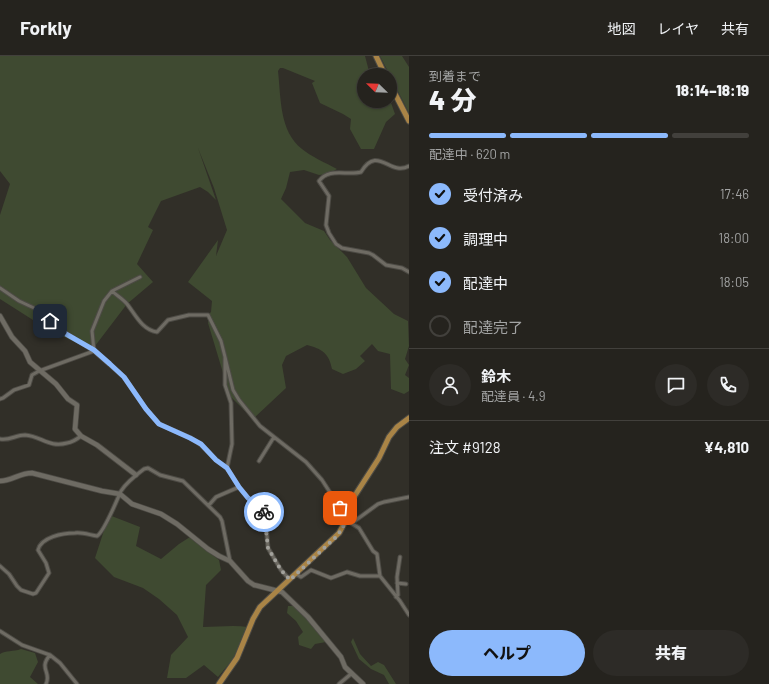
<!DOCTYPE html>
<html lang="ja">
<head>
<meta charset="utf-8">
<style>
  body { margin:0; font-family:Barlow,"Noto Sans JP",sans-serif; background:#2d2b27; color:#f1f3f6; height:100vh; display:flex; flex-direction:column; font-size:15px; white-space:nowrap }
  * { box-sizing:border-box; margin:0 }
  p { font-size:13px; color:#a3a4a4 }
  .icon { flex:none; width:22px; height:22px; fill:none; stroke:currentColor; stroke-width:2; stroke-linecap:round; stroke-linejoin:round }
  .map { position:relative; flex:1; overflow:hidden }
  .details { display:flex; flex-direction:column; background:#25231e; width:360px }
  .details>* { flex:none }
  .needle { width:26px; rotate:293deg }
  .tools { position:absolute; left:357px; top:12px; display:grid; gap:8px }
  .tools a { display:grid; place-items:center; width:40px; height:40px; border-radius:50%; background:#25231e; box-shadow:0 1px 3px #0004,0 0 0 1px #42403c; font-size:20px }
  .pin { position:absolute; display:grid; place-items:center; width:34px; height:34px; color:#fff; margin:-17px; border-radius:8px; box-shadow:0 2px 6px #0006 }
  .courier { position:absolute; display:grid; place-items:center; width:40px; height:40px; margin:-20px; border:3px solid #8cb9fc; border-radius:50%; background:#fff; color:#222; box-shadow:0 1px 5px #0007 }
  .summary em { font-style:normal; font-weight:800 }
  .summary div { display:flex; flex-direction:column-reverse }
  .summary { display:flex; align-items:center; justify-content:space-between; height:68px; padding:0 20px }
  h1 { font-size:26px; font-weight:800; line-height:30px }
  .bar { display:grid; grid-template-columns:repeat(4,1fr); gap:6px 4px; align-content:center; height:48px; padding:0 20px }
  .bar i { height:5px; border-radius:3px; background:#42403c }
  .bar .active { background:#8cb9fc }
  .bar p { grid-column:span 4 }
  .line { display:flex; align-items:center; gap:10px; padding:0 20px; border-top:1px solid #42403c }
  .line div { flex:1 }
  .round { display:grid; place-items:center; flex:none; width:42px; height:42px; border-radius:21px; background:#2d2b27 }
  ol { padding:0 20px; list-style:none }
  li { display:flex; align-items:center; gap:12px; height:44px }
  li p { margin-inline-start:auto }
  li .icon { padding:4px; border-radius:50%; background:#8cb9fc; color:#111; stroke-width:4 }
  li:last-child { color:#a3a4a4 }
  li i { width:22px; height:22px; border:2px solid #42403c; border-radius:50% }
  .cta { display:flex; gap:8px; margin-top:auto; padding:8px 20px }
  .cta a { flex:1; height:46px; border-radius:24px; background:#8cb9fc; color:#111; font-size:16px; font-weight:800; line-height:46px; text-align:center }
  .cta a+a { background:#2d2b27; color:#f1f3f6 }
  header { display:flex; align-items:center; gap:24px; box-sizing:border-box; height:56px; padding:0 20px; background:#25231e; border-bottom:1px solid #42403c }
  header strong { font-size:19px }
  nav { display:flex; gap:22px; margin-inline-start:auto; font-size:14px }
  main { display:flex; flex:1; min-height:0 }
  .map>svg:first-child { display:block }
  .green { fill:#3f4a31 }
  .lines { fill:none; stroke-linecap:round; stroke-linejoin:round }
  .street-casing { stroke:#4d4b45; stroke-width:5 }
  .secondary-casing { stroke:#4d4b45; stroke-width:6 }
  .primary-casing { stroke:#4d4b45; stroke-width:7 }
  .street { stroke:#6e6b63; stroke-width:3 }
  .secondary { stroke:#6e6b63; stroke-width:4.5 }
  .primary { stroke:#a98446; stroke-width:5 }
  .done { stroke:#a3a29c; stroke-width:4; stroke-dasharray:0 7.2 }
  .route { stroke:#8cb9fc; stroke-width:5 }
</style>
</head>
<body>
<header>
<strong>Forkly</strong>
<nav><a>地図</a><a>レイヤ</a><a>共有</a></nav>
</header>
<main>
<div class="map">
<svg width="409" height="628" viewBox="0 0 409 628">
  <rect width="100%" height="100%" fill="#312f28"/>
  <!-- green -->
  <path class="green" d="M0 0H365L370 19H364V45H390V44L395 58 386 66 374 93H361L350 73 351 63 343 58 320 47 312 27 315 25 283 12H280L278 15C281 41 279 75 302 93 310 100 326 107 337 113L328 118 319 119 304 114 290 116 286 132 281 143 305 167 324 175 330 184 347 201 366 232 394 258 408 265 409 290 405 303 409 309 405 319 409 322V335L404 338 391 333 390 298 378 295 372 288 360 300 365 305 356 313 343 318 332 313C329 297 322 293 307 289L286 300 282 309 286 332 253 363 230 340 208 267 209 262 208 259 211 256 212 245 188 226 218 184 216 200 227 174 214 132 198 92 216 144 208 136 200 131 161 145 148 171 153 174 137 208 153 226 127 248 95 290 94 295 89 293 44 271 0 243V159L10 128 0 115Z
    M380 0H402L409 11V57Z
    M109 459 140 471 136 490 161 503 179 488 190 481 219 504 221 514 206 529 203 571C218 571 233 569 248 571L233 603 218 621 204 609 186 622H167L171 599 188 581 177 559 159 543 143 532 114 521 95 502Z
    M288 550H293L308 564 326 586 315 588 311 593 299 589 298 581 303 576 296 565 287 557Z
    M353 582 360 598 371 610 378 606 384 609 396 628H389L384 619 371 613 359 603 351 586Z
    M21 593 35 597 38 606 30 621 38 628H0V598C6 594 13 596 21 593Z"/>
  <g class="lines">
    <!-- street casing -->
    <g class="street-casing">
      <path id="street" d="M409 110C390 121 378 88 361 116 347 120 329 111 319 125L329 140 326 169 329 177 336 188 342 192 369 197 373 199 386 209 402 212 409 216
        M0 232 19 245 34 252 66 277 94 295 124 321 146 353 159 368 191 382 201 389 216 404 227 412 239 431 248 442 261 452 265 458 268 492 281 514 290 524
        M112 235C116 239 123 243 127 248 135 258 142 274 157 276L168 264 189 259H208L221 285 225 301V329L231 347 232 388 227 412
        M94 295 92 275 104 245 112 235 140 221
        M225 301 233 334 239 344 260 370 306 406 322 424 340 452 346 464 359 472 373 495 377 498 380 520 400 545 409 559
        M0 343 3 342 14 334 29 329 32 319 39 315 94 295
        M0 383C9 385 16 379 25 379 41 380 49 392 67 387 73 386 76 384 81 380
        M259 405 274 381
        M209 449 216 441 239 431
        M352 467 378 448 384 446 409 441
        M0 510 9 518 17 530 21 534 33 538 36 537 49 517 46 507 38 494C41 481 63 477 75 477 82 476 90 479 97 480 104 476 117 444 121 435 126 427 136 419 144 413L148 412 160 419 183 425 220 461 222 465 230 505
        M296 518 301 521 311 514 331 522 347 516 360 520H380
        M397 527 406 528
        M396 541 398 539 397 521 400 501
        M0 575 22 589 50 599 60 607 77 628
        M46 628C52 616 38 613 50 599
        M339 628 351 618"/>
    </g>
    <!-- secondary casing -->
    <g class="secondary-casing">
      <path id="secondary" d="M0 260 12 281 25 295 30 306 56 328 68 343 77 349 75 373 81 380 97 389 136 419
        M0 425C12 425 19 417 32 417L102 435 120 438 132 448 161 458 177 468 208 493 219 500 230 505 248 525 254 529 282 536 308 561 341 601 345 611 363 628"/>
    </g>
    <!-- primary casing -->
    <g class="primary-casing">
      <path id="primary" d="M376 0 385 19
        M390 28 409 65
        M219 628 237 602 253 563 260 551 339 477 346 464 352 444 379 402 389 381 397 371 409 362"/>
    </g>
    <!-- street -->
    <use href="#street" class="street"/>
    <!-- secondary -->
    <use href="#secondary" class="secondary"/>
    <!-- primary -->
    <use href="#primary" class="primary"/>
  </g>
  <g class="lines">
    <!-- done -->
    <path class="done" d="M264 456 268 492 281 514 290 524 336 481 342 473 346 464 340 452"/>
    <!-- route -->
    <path class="route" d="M50 265 66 278 94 294 110 308 124 321 146 353 159 368 190 382 201 388 216 404 227 412 239 431 248 442 261 452 264 456"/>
  </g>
</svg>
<div class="tools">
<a><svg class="needle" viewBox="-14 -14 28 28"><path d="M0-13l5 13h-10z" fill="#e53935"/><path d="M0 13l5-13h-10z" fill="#a3a4a4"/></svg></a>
</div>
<div class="pin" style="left:340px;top:452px;background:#ea580c"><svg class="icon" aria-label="bag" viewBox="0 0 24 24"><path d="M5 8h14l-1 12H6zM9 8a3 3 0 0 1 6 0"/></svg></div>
<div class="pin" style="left:50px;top:265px;background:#1f2937"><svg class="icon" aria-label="home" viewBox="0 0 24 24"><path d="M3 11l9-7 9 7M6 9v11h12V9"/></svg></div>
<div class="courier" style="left:264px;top:456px"><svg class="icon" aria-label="bike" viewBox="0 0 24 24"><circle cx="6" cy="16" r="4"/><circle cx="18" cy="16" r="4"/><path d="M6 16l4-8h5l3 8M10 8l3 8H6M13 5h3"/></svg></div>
</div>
<section class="details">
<div class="summary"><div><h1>4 分</h1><p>到着まで</p></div><em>18:14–18:19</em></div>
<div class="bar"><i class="active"></i><i class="active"></i><i class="active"></i><i></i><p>配達中 · 620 m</p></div>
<ol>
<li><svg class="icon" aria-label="check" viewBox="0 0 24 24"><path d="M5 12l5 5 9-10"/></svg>受付済み<p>17:46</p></li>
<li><svg class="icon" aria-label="check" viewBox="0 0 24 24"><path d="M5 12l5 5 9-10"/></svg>調理中<p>18:00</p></li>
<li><svg class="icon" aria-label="check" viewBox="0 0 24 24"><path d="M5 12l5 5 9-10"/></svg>配達中<p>18:05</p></li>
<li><i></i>配達完了</li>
</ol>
<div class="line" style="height:72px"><a class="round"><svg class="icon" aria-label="person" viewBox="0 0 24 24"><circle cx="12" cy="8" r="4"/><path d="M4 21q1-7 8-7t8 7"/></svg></a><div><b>鈴木</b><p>配達員 · 4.9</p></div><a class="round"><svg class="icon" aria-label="chat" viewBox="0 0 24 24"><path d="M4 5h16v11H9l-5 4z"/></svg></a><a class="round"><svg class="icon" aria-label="phone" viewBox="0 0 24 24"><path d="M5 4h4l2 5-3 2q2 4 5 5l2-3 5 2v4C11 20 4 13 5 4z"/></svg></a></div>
<div class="line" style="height:52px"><div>注文 #9128</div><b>¥4,810</b></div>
<div class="cta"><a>ヘルプ</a><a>共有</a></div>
</section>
</main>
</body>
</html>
